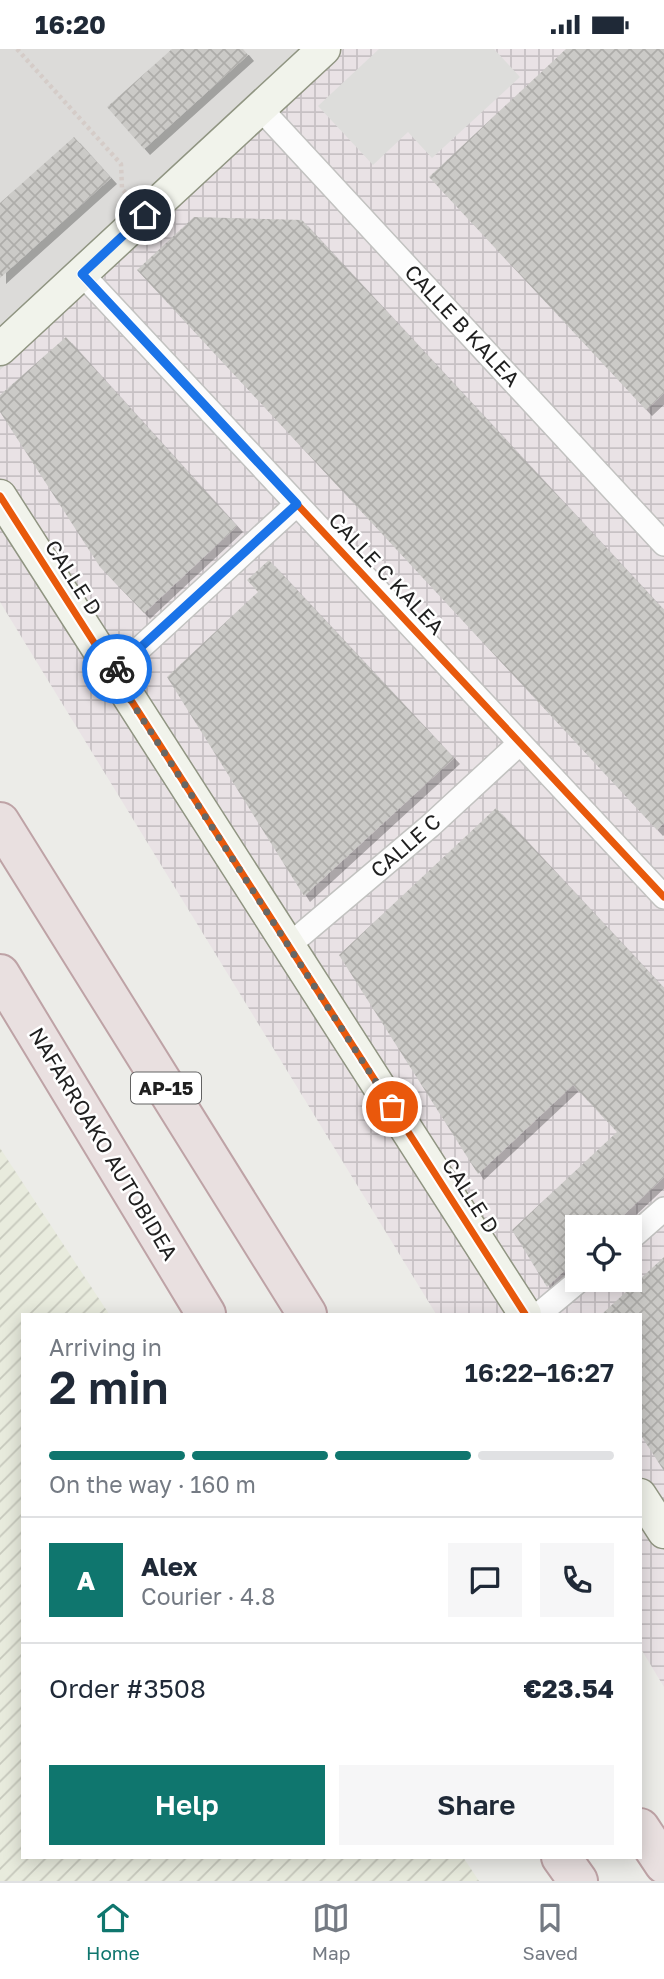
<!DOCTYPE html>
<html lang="en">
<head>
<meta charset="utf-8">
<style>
  body { margin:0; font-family:"Golos Text",sans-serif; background:#f6f6f7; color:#1f2937; height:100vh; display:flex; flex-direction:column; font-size:26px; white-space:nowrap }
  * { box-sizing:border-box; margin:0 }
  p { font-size:23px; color:#747a83 }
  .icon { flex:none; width:38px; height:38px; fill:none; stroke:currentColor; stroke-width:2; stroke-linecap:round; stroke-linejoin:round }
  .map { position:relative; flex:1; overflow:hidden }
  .sheet { position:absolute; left:21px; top:1264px; width:621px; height:546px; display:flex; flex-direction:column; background:#fff; border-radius:0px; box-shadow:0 4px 18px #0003 }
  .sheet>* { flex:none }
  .tools { position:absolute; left:565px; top:1166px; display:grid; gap:14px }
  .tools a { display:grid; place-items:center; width:77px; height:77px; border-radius:0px; background:#fff; box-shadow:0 4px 18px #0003; font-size:35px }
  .pin { position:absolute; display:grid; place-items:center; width:60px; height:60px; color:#fff; margin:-30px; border:4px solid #fff; border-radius:50%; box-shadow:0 2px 7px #0007 }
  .courier { position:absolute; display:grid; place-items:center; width:70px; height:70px; margin:-35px; border:5px solid #1a73e8; border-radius:50%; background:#fff; color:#222; box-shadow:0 2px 9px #0007 }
  .head em { font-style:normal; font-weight:600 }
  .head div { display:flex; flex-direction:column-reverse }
  .head { display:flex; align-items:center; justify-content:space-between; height:119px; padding:0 28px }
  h1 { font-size:46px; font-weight:600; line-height:52px }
  .bar { display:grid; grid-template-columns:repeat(4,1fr); gap:10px 7px; align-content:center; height:84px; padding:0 28px }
  .bar i { height:9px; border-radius:5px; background:#e0e1e3 }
  .bar .current { background:#0f766e }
  .bar p { grid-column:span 4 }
  .line { display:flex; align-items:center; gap:18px; padding:0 28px; border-top:2px solid #e0e1e3 }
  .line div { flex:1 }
  .round { display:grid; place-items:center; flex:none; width:74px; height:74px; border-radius:0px; background:#f6f6f7 }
  .primary-button { display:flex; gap:14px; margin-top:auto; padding:14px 28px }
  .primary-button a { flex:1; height:80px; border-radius:0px; background:#0f766e; color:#fff; font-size:28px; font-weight:600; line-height:80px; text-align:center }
  .primary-button a+a { background:#f6f6f7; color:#1f2937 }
  .status { display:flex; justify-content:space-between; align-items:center; height:49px; padding:0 35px; background:#fff; direction:ltr }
  .status svg { height:19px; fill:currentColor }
  .menu { display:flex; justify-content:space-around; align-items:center; height:98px; border-top:2px solid #e0e1e3; background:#fff; font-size:19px; color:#747a83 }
  .menu a { display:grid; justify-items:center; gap:4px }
  .menu .current { color:#0f766e }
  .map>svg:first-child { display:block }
  .residential { fill:#dcdbd9 }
  .industrial { fill:url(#industrial-grid); fill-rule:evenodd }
  .farmland { fill:url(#farmland-furrows) }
  .parking { fill:#dddddb }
  .building { fill:url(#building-cross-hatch); filter:url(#shadow) }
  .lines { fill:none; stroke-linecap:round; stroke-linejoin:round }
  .street-casing { stroke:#c2c2c0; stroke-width:26 }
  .secondary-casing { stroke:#909582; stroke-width:35 }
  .highway-casing { stroke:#bea3a6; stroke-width:42 }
  .path { stroke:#d5ccc8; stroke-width:4.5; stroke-dasharray:3.5 3.5; stroke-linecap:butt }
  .street { stroke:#fcfcfc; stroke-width:23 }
  .secondary { stroke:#f1f3eb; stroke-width:32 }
  .highway { stroke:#e9e0e0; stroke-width:38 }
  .cycleway-casing { stroke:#fff; stroke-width:11 }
  .cycleway { stroke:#e8590c; stroke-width:7 }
  .done { stroke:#676765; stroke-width:7; stroke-dasharray:0 12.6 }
  .route { stroke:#1a73e8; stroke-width:9 }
  .labels { text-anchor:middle; stroke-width:5; stroke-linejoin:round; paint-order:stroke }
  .shield { fill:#fff; stroke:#626262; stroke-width:2 }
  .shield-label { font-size:19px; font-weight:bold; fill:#1f1f1f }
  .street-label { font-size:21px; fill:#1f1f1f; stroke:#fff }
</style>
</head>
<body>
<div class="status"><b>16:20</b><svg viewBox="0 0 49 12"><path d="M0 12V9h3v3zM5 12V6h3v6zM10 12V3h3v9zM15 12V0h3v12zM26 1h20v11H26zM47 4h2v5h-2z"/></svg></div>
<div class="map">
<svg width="664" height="1832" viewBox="0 0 664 1832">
  <defs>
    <pattern id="industrial-grid" width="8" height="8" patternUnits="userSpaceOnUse" patternTransform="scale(1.75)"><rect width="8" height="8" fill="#e9e2e5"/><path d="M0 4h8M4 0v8" fill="none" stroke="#c7c1c4"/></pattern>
    <pattern id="farmland-furrows" width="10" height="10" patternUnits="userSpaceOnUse" patternTransform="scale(1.75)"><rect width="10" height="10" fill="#e8ebdd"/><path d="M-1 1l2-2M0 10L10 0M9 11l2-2" fill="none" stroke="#c7c9bd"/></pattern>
    <pattern id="building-cross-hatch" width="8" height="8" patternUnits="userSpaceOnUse" patternTransform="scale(1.75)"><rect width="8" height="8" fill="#cbcac7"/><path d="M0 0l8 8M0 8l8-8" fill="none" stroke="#aeadaa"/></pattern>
    <filter id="shadow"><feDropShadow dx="6" dy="6" stdDeviation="0" flood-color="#0004"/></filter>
  </defs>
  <rect width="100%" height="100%" fill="#ecece8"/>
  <!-- residential -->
  <path class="residential" d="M0 0H358L0 328Z"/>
  <!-- industrial -->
  <path class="industrial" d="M343 0H664V1638L641 1600 640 1265H436L0 553V321ZM578 1178H630V1230H578Z"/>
  <!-- farmland -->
  <path class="farmland" d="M0 1099 109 1265H23V1808H463L479 1832H0Z"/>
  <!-- parking -->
  <path class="parking" d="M379 0H494L520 28 432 109 408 83 373 116 318 57Z"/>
  <!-- building -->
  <path class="building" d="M172 0H243L248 6 144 100 107 58Z
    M566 0H664V344L646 361 429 128Z
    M74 88 111 129 0 229V154Z
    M194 168 302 171 664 561V774L657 781 137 221Z
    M66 288 237 477 144 564 100 518 0 363V346Z
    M269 511 454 709 304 847 167 628 258 543 247 531Z
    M496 759 664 939V1128L611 1178H578V1209L547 1238 512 1181 617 1083 573 1036 478 1125 339 906Z
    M664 1208V1422L640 1385V1265H602Z"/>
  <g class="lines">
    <!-- street casing -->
    <g class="street-casing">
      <path id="street" d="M260 59 664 495
        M82 225 664 848
        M113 624 297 455
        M288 897 430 777 520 694
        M630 1190 664 1160
        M539 1265 581 1230"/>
    </g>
    <!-- secondary casing -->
    <g class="secondary-casing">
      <path id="secondary" d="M0 300 324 0
        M0 447 525 1265
        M640 1446 664 1483"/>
    </g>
    <!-- highway casing -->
    <g class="highway-casing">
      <path id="highway" d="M0 773 307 1265
        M0 925 206 1265
        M640 1779 664 1815
        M561 1808 578 1832"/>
    </g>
    <!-- path -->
    <path class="path" d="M17 0 121 115 122 140 128 146"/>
    <!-- street -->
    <use href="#street" class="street"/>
    <!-- secondary -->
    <use href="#secondary" class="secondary"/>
    <!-- highway -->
    <use href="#highway" class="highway"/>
    <!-- cycleway casing -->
    <g class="cycleway-casing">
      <path id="cycleway" d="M82 225 664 848
        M0 447 525 1265"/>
    </g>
    <!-- cycleway -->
    <use href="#cycleway" class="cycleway"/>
  </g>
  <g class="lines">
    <!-- done -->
    <path class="done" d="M117 620 113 624 392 1058"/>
    <!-- route -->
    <path class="route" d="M117 620 297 455 82 225 145 166"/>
  </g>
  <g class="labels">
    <!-- shield labels -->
    <rect class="shield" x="131" y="1023.5" width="70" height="31" rx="5"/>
    <g class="shield-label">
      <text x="166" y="1046">AP-15</text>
    </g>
    <!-- street labels -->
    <g class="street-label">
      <text transform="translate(462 277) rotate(47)" y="7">CALLE B KALEA</text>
      <text transform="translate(386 525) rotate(47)" y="7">CALLE C KALEA</text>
      <text transform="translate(73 529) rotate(57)" y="7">CALLE D</text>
      <text transform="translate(406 797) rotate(-41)" y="7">CALLE C</text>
      <text transform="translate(103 1095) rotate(59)" y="7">NAFARROAKO AUTOBIDEA</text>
      <text transform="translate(470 1147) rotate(57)" y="7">CALLE D</text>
    </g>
  </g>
</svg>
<div class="tools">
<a><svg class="icon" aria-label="locate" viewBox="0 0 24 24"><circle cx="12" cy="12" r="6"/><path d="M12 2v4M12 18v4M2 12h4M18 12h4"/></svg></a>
</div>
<div class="pin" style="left:392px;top:1058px;background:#ea580c"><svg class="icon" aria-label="bag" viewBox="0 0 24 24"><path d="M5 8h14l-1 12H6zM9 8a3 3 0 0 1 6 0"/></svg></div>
<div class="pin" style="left:145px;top:166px;background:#1f2937"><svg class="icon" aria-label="home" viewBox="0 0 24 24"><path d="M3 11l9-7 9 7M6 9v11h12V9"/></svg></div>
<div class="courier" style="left:117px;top:620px"><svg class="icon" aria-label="bike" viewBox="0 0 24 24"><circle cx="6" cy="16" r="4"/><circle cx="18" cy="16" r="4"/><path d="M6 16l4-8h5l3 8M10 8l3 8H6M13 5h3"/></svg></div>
<section class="sheet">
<div class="head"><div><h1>2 min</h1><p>Arriving in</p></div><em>16:22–16:27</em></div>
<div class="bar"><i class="current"></i><i class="current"></i><i class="current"></i><i></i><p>On the way · 160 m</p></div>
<div class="line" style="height:126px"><b class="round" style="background:#0f766e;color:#fff">A</b><div><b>Alex</b><p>Courier · 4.8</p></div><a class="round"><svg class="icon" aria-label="chat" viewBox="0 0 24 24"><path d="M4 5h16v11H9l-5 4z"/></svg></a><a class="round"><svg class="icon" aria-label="phone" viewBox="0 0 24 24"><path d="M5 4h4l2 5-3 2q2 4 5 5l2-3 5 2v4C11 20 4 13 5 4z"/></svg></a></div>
<div class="line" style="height:91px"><div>Order #3508</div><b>€23.54</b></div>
<div class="primary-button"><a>Help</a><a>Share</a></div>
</section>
</div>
<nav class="menu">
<a class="current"><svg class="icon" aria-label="home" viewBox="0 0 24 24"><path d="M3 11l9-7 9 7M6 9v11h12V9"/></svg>Home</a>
<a><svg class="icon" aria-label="map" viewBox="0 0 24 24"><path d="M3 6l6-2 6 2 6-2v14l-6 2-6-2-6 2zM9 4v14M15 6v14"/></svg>Map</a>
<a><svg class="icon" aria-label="saved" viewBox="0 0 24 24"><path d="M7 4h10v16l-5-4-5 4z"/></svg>Saved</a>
</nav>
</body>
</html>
